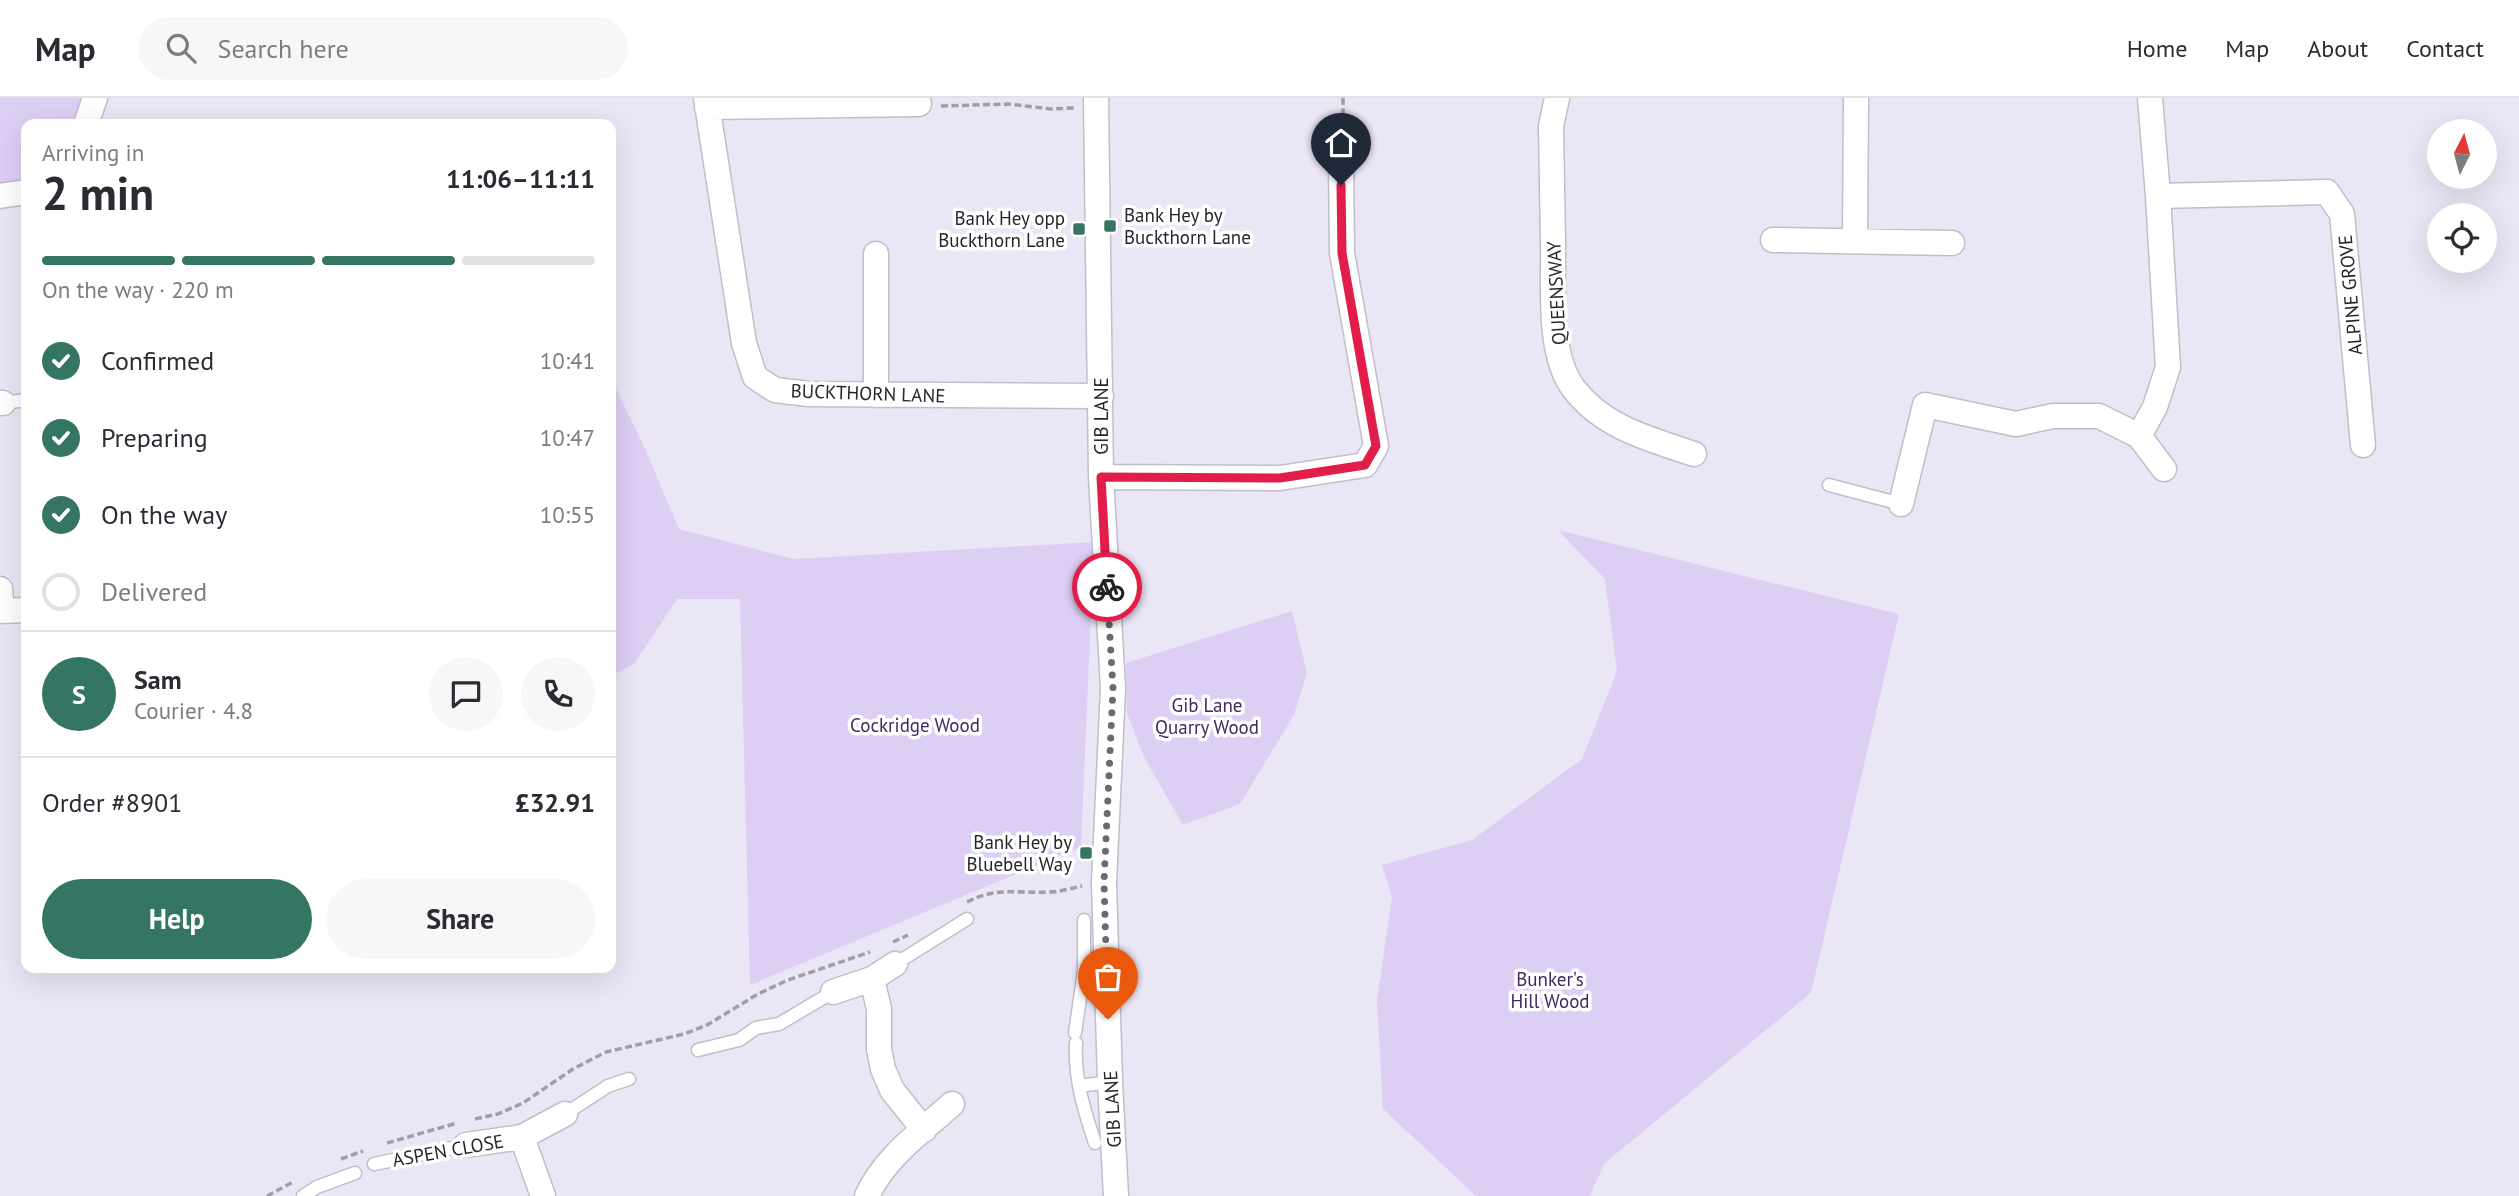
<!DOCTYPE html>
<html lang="en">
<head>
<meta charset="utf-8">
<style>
  body { margin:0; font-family:"PT Sans",sans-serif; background:#f7f7f7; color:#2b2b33; height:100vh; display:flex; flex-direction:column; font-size:26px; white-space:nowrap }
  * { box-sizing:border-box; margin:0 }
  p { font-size:23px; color:#7c7c81 }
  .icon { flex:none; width:38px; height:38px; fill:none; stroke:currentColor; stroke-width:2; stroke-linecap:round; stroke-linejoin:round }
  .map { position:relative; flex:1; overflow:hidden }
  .sheet { position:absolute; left:21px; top:21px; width:595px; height:854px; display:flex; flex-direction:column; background:#fff; border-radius:14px; box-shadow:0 7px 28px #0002 }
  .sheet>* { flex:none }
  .needle { width:46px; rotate:6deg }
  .fabs { position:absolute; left:2427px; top:21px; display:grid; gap:14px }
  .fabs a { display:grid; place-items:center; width:70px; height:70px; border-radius:50%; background:#fff; box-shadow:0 7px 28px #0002; font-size:35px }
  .pin { position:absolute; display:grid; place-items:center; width:60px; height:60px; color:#fff; margin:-72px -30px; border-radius:50% 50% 50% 0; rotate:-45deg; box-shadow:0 0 7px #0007 }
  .pin .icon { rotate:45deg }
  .courier { position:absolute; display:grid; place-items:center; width:70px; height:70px; margin:-35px; border:5px solid #e11d48; border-radius:50%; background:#fff; color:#222; box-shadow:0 2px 9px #0007 }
  .head em { font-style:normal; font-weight:600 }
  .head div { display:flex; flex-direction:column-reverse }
  .head { display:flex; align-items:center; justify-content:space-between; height:119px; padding:0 21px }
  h1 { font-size:46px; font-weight:600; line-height:52px }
  .bar { display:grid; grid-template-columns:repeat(4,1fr); gap:10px 7px; align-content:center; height:84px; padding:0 21px }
  .bar i { height:9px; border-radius:5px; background:#e1e1e2 }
  .bar .selected { background:#357563 }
  .bar p { grid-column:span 4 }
  .line { display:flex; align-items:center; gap:18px; padding:0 21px; border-top:2px solid #e1e1e2 }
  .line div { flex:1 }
  .round { display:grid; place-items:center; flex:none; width:74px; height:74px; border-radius:37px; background:#f7f7f7 }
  ol { padding:0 21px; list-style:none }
  li { display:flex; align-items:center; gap:21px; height:77px }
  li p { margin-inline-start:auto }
  li .icon { padding:7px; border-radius:50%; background:#357563; color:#fff; stroke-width:4 }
  li:last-child { color:#7c7c81 }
  li i { width:38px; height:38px; border:4px solid #e1e1e2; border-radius:50% }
  .cta { display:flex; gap:14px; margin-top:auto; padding:14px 21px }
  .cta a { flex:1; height:80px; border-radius:42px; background:#357563; color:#fff; font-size:28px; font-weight:600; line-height:80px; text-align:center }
  .cta a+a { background:#f7f7f7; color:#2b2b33 }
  header { display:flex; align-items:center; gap:42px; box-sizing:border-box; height:98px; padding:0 35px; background:#fff; border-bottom:2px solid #e1e1e2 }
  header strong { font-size:33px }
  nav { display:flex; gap:38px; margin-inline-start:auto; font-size:24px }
  .search { width:490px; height:63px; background:#f7f7f7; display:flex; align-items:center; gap:18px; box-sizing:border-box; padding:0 24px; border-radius:38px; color:#7c7c81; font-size:26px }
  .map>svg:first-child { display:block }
  .green { fill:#ddcff4 }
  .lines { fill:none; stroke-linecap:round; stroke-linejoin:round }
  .lane-casing { stroke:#c2bdcb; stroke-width:15 }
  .street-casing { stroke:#c2bdcb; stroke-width:27 }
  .path { stroke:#a19da8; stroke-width:3.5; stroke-dasharray:7 3.5; stroke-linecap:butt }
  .lane { stroke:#fff; stroke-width:12 }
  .street { stroke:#fff; stroke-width:24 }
  .done { stroke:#6c6971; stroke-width:7; stroke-dasharray:0 12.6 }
  .route { stroke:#e11d48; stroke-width:9 }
  .poi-dot { fill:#357563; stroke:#fff; stroke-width:2.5 }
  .labels { text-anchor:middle; stroke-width:7; stroke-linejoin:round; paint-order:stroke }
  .poi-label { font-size:19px; fill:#27252a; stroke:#fff; text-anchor:end }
  .street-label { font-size:19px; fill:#27252a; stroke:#fff }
  .park-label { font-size:19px; fill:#422761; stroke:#fff }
</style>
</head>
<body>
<header>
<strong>Map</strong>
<div class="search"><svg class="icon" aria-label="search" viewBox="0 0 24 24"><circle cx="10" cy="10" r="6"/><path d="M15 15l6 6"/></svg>Search here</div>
<nav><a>Home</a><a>Map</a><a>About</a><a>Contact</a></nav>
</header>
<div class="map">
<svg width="2519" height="1098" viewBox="0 0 2519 1098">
  <rect width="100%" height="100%" fill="#ebe6f5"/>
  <!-- green -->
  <path class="green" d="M0 0H86L73 26H26V81L0 88Z
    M611 281 643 346 679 431 794 461 1094 444 1081 749 750 887 740 501H677L634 566 611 578Z
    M1558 432 1899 516 1811 895 1605 1065 1589 1098H1476L1383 1011 1377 902 1392 799 1382 767 1472 742 1582 661 1617 573 1605 481Z
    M1292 513 1307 575 1294 617 1240 706 1183 727 1144 659 1127 615 1126 565Z"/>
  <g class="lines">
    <!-- lane casing -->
    <g class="lane-casing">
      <path id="lane" d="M3 305 26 302
        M1829 387 1901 406
        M895 866 967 821
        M1075 935 1084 873V822
        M1076 945C1074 980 1084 1012 1095 1045
        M698 952 739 942 756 930 779 926 833 894
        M1079 988 1110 984
        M565 1016 608 988 629 981
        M374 1066 466 1047
        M303 1098 317 1089 355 1075"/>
    </g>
    <!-- street casing -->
    <g class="street-casing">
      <path id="street" d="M706 0 744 245 755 279 775 292 809 296 1101 298
        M1096 0 1101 379 1113 590 1104 784 1110 984 1116 1098
        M1557 0 1551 28C1552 67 1552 106 1553 145 1554 187 1547 256 1574 291 1604 330 1650 341 1694 356
        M707 9 919 6
        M86 26 95 0
        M0 98 26 94
        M2158 98 2327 94 2342 116 2363 347
        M1773 142 1952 145
        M1855 143 1856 0
        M876 297V156
        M0 305H3
        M2139 338 2155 309 2168 269 2158 98 2150 0
        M1101 379 1280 380 1365 367 1376 348 1342 155 1341 64
        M1901 406 1925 307 2016 326 2053 318H2099L2139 338 2164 371
        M0 491 2 513
        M0 513 26 512
        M872 881 879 911V951L883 971 892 992 924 1032
        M833 894 872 881 895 866
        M522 1039 543 1098
        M466 1047 522 1039 565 1016
        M867 1098C884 1060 921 1034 952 1006"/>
    </g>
    <!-- path -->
    <path class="path" d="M1343 0V43
      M941 8 1009 6 1051 11 1076 10
      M967 804C998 788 1017 796 1049 794 1060 794 1072 790 1082 788
      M893 844 908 837
      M475 1021 498 1016 523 1005 573 971 606 954 684 936 707 927 758 896 788 882 870 854
      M387 1045 457 1025
      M341 1061 363 1053
      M267 1098 293 1084"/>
    <!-- lane -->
    <use href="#lane" class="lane"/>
    <!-- street -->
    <use href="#street" class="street"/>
  </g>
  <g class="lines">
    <!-- done -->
    <path class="done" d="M1107 489 1113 590 1104 784 1108 921"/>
    <!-- route -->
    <path class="route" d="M1107 489 1101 379 1280 380 1365 367 1376 348 1342 155 1341 87"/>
  </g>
  <!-- markers -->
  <g class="poi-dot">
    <rect x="1103" y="121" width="14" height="14" rx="3.5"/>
    <rect x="1072" y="124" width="14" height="14" rx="3.5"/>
    <rect x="1079" y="748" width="14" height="14" rx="3.5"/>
  </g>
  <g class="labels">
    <!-- poi labels -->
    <g class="poi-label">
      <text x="1124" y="124" text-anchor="start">Bank Hey by<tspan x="1124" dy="22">Buckthorn Lane</tspan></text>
      <text x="1065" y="127">Bank Hey opp<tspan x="1065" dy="22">Buckthorn Lane</tspan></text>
      <text x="1072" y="751">Bank Hey by<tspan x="1072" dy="22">Bluebell Way</tspan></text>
    </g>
    <!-- street labels -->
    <g class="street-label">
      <text transform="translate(1556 195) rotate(-93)" y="7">QUEENSWAY</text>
      <text transform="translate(2350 197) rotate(-95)" y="7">ALPINE GROVE</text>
      <text transform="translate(868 295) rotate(2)" y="7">BUCKTHORN LANE</text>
      <text transform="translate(1101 318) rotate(-90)" y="7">GIB LANE</text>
      <text transform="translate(1112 1011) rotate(-93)" y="7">GIB LANE</text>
      <text transform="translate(448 1052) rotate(-10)" y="7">ASPEN CLOSE</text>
    </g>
    <!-- park labels -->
    <g class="park-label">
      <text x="1207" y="614">Gib Lane<tspan x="1207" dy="22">Quarry Wood</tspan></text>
      <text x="915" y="634">Cockridge Wood</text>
      <text x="1550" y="888">Bunker's<tspan x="1550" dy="22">Hill Wood</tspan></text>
    </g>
  </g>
</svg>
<div class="fabs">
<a><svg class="needle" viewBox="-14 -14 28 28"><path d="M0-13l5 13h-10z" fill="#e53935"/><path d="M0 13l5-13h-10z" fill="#7c7c81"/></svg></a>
<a><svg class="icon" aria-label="locate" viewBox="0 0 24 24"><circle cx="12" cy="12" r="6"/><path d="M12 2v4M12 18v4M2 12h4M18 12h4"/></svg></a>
</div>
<div class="pin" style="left:1108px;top:921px;background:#ea580c"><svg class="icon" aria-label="bag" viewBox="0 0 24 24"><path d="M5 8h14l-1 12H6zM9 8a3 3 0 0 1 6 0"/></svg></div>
<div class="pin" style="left:1341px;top:87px;background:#1f2937"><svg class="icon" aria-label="home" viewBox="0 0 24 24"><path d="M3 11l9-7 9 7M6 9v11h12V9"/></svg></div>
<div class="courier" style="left:1107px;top:489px"><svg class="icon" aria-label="bike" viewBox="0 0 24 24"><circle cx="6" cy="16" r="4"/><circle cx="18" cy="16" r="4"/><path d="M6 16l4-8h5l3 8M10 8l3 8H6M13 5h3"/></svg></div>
<section class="sheet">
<div class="head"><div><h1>2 min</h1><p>Arriving in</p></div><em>11:06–11:11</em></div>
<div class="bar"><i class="selected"></i><i class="selected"></i><i class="selected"></i><i></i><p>On the way · 220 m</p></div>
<ol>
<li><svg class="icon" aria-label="check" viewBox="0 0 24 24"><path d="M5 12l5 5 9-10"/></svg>Confirmed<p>10:41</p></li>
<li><svg class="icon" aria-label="check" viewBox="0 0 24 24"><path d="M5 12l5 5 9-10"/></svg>Preparing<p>10:47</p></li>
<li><svg class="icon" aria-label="check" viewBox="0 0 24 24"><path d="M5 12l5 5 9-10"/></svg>On the way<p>10:55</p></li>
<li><i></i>Delivered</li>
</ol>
<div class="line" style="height:126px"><b class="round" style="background:#357563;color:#fff">S</b><div><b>Sam</b><p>Courier · 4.8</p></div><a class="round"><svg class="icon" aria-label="chat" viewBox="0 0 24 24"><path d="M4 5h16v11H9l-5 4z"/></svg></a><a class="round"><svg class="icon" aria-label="phone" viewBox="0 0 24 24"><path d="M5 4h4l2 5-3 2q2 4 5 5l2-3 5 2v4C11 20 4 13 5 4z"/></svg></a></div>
<div class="line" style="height:91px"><div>Order #8901</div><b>£32.91</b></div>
<div class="cta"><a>Help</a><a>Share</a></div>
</section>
</div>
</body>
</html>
